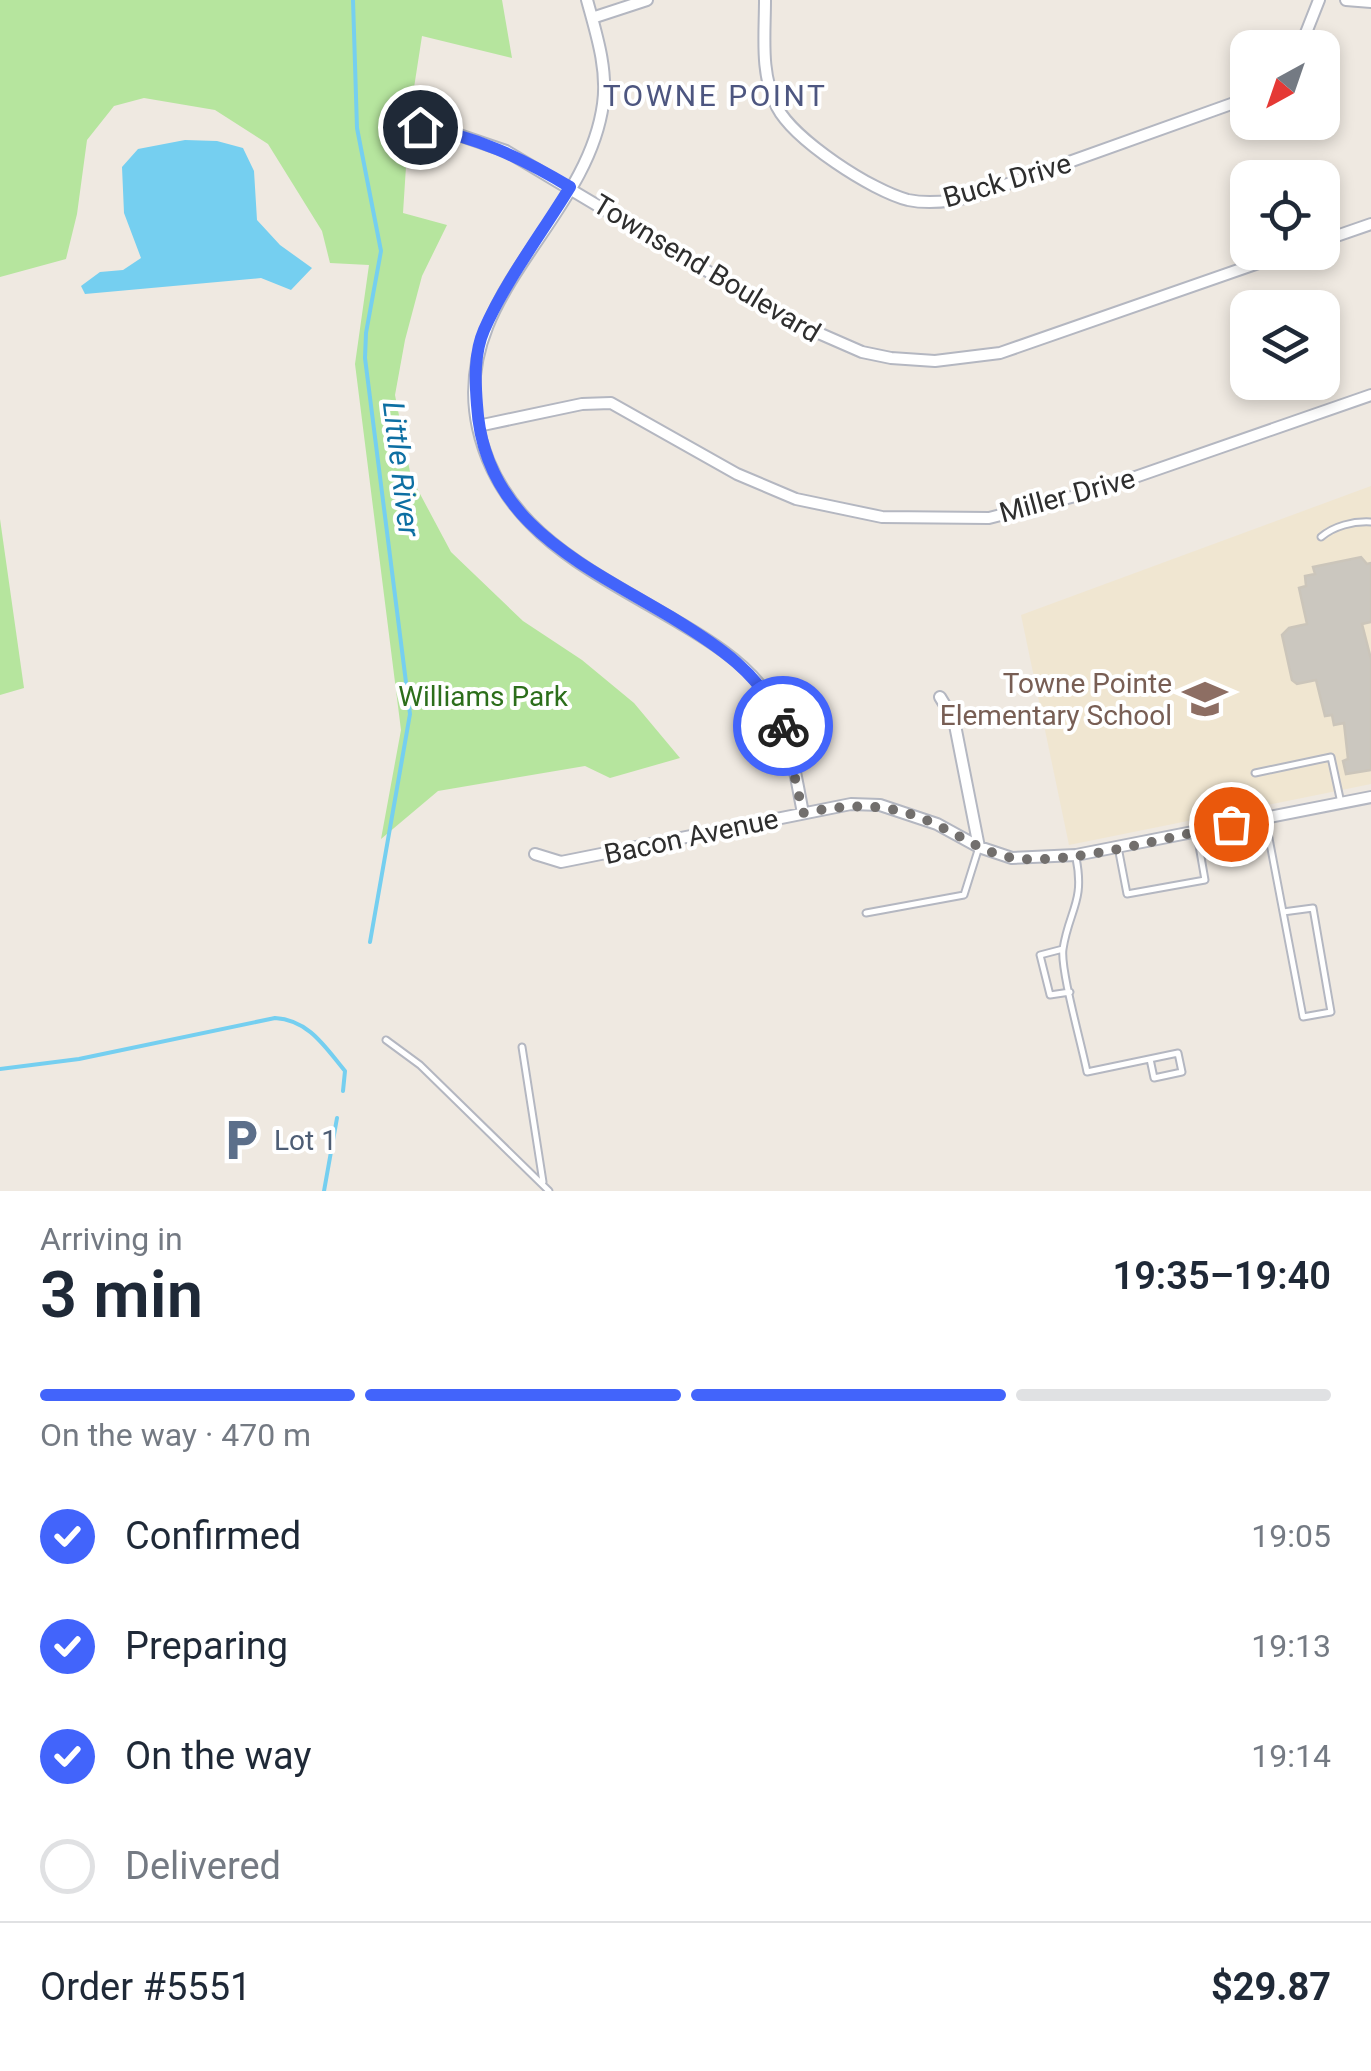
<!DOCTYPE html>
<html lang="en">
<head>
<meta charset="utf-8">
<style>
  body { margin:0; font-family:Roboto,sans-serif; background:#f6f6f7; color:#1f2937; height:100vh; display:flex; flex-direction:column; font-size:38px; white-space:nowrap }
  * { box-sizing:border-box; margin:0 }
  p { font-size:32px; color:#747a83 }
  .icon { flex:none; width:55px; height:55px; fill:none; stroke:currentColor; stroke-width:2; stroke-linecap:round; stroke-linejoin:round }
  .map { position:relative; height:1191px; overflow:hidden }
  .side { display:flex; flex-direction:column; background:#fff; flex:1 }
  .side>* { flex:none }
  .needle { width:65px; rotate:220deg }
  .controls { position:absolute; left:1230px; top:30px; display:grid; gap:20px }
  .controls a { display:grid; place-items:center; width:110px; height:110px; border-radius:20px; background:#fff; box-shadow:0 5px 15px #0003; font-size:50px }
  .pin { position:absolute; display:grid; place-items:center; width:85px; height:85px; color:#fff; margin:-42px; border:5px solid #fff; border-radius:50%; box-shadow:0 2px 10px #0007 }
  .courier { position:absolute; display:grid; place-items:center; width:100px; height:100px; margin:-50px; border:8px solid #4264fb; border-radius:50%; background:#fff; color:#222; box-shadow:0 2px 12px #0007 }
  .overview em { font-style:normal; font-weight:600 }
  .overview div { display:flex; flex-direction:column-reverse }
  .overview { display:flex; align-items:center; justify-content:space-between; height:170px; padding:0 40px }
  h1 { font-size:65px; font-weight:600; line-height:75px }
  .bar { display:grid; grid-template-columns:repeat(4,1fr); gap:15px 10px; align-content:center; height:120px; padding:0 40px }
  .bar i { height:12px; border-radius:8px; background:#e0e1e3 }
  .bar .on { background:#4264fb }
  .bar p { grid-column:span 4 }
  .line { display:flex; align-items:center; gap:25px; padding:0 40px; border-top:2px solid #e0e1e3 }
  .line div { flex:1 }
  ol { padding:0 40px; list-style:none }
  li { display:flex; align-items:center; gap:30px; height:110px }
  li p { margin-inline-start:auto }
  li .icon { padding:10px; border-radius:50%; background:#4264fb; color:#fff; stroke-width:4 }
  li:last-child { color:#747a83 }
  li i { width:55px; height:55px; border:5px solid #e0e1e3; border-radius:50% }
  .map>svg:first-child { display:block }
  .education { fill:#f0e6d1 }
  .green { fill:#b6e59e }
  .water { fill:#75cff0 }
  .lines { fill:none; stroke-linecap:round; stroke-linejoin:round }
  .stream { stroke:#75cff0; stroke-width:4 }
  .building { fill:#cbc7bf; stroke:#cbc5ba; stroke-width:2.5 }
  .lane-casing { stroke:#b4b7c1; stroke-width:9 }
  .street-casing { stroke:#b4b7c1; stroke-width:14 }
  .lane { stroke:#fff; stroke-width:5 }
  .street { stroke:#fff; stroke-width:10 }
  .done { stroke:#726f6d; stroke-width:10; stroke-dasharray:0 18 }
  .route { stroke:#4264fb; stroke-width:12 }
  .labels { text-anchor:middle; stroke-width:8; stroke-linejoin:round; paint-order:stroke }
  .street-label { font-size:28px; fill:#2e2e2e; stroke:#fff }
  .education-label { font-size:28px; fill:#785e54; stroke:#fff; text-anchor:end }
  .park-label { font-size:28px; fill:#2c6e1b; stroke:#fff }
  .service-label { font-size:28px; fill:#4e5e75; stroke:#fff; text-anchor:start }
  .neighbourhood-label { font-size:30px; letter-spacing:2.5px; fill:#4d5680; stroke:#fff }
  .water-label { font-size:30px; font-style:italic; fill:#0d6fa3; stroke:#fff }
</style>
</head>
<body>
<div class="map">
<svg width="1371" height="1191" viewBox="0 0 1371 1191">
  <rect width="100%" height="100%" fill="#efe9e1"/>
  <!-- education -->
  <path class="education" d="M1371 486V784L1069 845 1021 615Z"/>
  <!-- green -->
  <path class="green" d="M0 0H502L512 58 422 36 409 120 403 213 447 225 422 276 405 340 395 395 411 477 451 552 523 621 582 660 634 703 680 758 610 778 585 766 438 791 381 839 401 730 355 364 369 265 330 263 322 231 268 144 215 110 144 98 114 106 87 140 77 214 66 259 0 277Z
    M0 519 24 688 0 695Z"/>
  <!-- water -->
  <path class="water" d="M185 140 217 141 243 148 254 171 257 220 280 245 312 268 291 290 261 278 85 294 81 286 100 272 123 270 141 258 124 213 122 167 138 149Z"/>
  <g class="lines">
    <!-- stream -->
    <path class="stream" d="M353 0 357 128 381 251 366 333 365 358 410 714 370 942
      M0 1069 79 1059 275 1018C309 1020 325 1047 345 1071L343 1091
      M324 1191 337 1118"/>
  </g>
  <!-- building -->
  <path class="building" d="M1361 557 1367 564 1371 563V622L1362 624 1371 659V770L1346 774 1343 761 1348 759 1344 723 1334 725 1332 715 1325 716 1316 680 1297 684 1292 680 1282 635 1289 628 1307 624 1299 588 1306 586 1305 576 1315 574 1313 567Z"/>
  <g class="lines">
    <!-- lane casing -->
    <g class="lane-casing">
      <path id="lane" d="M1321 537C1334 526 1353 521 1371 522
        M1255 773 1331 757 1341 803
        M1266 821 1268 833 1303 1017 1331 1012 1313 908 1283 912
        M1118 847 1127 894 1205 880 1197 834
        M1076 858C1085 902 1069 910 1063 949 1060 969 1082 1046 1087 1072L1178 1053 1182 1072 1154 1078 1150 1059
        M866 913 964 895 979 847
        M1063 949 1040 955 1050 995 1070 992
        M386 1040 420 1065 549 1191
        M522 1047 543 1182"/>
    </g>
    <!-- street casing -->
    <g class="street-casing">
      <path id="street" d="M587 0C596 33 608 69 603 104 587 222 449 296 478 428 502 535 597 573 683 625 710 641 740 660 760 685 789 723 794 768 803 813
        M765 0C765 36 760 74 777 107 794 140 872 191 908 200 932 205 955 201 977 195L1248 98
        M1346 0 1371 2
        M592 18 647 0
        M1300 48 1319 0
        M419 127 459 135 506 151 791 321 862 352 891 358 935 361 1000 353 1290 252
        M1322 241 1371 224
        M478 426 582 404 611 403 737 474 796 499 882 517 989 518 1095 491 1371 395
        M940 697 954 720 979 847
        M535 854 561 862 851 804 880 805 937 824 979 847 1012 858 1076 855 1371 797"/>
    </g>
    <!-- lane -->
    <use href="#lane" class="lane"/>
    <!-- street -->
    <use href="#street" class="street"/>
  </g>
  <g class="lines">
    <!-- done -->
    <path class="done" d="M783 726 803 813C855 803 894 802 943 828 966 839 987 854 1013 858 1068 866 1173 836 1231 824"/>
    <!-- route -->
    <path class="route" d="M420 127C475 136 522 158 570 187 542 233 506 280 484 330 474 353 475 380 477 405 484 523 581 563 671 617 717 645 762 674 783 726"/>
  </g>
  <!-- icons -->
  <defs>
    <g id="school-bare" transform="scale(3.45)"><path d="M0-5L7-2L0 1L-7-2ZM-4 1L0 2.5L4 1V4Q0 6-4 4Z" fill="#8d6e63" stroke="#fff" stroke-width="2.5" paint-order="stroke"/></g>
    <g id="parking-bare" transform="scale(3.45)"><path d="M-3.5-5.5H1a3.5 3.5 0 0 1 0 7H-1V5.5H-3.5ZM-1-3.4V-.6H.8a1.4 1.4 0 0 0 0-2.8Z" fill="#5c6f8a" stroke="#fff" stroke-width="2.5" paint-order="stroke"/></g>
  </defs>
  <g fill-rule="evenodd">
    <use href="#school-bare" x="1205" y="699"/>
    <use href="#parking-bare" x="241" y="1140"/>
  </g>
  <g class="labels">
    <!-- street labels -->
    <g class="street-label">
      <text transform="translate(1007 180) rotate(-16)" y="10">Buck Drive</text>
      <text transform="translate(707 268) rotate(31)" y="10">Townsend Boulevard</text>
      <text transform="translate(1067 495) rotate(-15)" y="10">Miller Drive</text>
      <text transform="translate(691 836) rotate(-12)" y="10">Bacon Avenue</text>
    </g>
    <!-- education labels -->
    <g class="education-label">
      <text x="1172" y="693">Towne Pointe<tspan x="1172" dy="32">Elementary School</tspan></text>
    </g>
    <!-- park labels -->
    <g class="park-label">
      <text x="483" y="706">Williams Park</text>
    </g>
    <!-- service labels -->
    <g class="service-label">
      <text x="274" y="1150">Lot 1</text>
    </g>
    <!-- neighbourhood labels -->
    <g class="neighbourhood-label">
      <text x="715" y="106">TOWNE POINT</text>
    </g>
    <!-- water labels -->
    <g class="water-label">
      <text transform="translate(401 469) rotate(83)" y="10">Little River</text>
    </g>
  </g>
</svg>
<div class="controls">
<a><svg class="needle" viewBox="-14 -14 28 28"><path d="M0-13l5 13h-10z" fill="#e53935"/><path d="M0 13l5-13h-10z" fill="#747a83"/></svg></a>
<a><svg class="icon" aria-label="locate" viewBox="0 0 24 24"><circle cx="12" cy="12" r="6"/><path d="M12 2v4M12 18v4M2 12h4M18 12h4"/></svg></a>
<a><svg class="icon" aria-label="layers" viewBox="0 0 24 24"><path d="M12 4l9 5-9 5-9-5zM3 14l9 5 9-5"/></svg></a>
</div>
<div class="pin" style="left:1231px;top:824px;background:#ea580c"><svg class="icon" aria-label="bag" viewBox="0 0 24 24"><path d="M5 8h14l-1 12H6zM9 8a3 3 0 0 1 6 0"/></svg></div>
<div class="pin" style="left:420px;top:127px;background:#1f2937"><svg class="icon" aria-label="home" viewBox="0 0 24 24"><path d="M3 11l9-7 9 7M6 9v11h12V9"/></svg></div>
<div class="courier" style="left:783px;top:726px"><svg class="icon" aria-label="bike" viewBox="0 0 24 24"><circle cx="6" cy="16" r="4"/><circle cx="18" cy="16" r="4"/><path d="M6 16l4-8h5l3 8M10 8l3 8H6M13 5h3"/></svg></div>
</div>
<section class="side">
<div class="overview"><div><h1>3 min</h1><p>Arriving in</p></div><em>19:35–19:40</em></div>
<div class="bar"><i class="on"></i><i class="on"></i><i class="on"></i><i></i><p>On the way · 470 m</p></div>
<ol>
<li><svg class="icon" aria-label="check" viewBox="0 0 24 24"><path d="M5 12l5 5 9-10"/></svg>Confirmed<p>19:05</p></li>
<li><svg class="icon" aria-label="check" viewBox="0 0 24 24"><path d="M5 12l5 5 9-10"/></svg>Preparing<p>19:13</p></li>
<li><svg class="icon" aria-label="check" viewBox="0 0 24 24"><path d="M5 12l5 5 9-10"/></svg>On the way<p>19:14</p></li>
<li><i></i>Delivered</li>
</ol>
<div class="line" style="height:130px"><div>Order #5551</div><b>$29.87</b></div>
</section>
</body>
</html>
